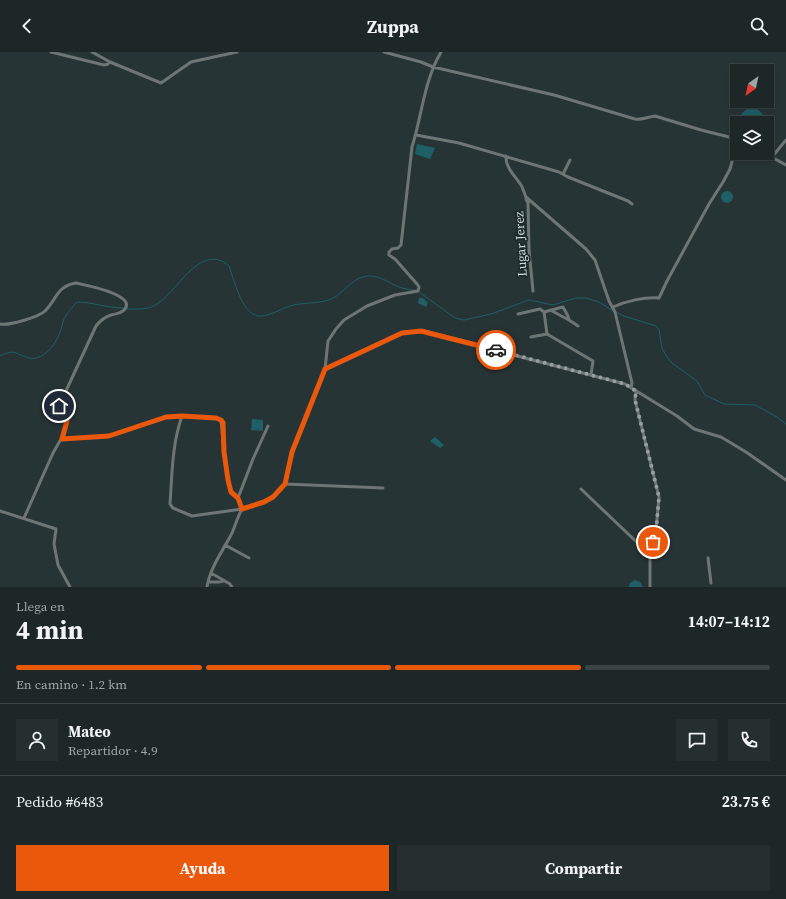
<!DOCTYPE html>
<html lang="es">
<head>
<meta charset="utf-8">
<style>
  body { margin:0; font-family:"Source Serif 4",serif; background:#252f30; color:#f1f3f6; height:100vh; display:flex; flex-direction:column; font-size:15px; white-space:nowrap }
  * { box-sizing:border-box; margin:0 }
  p { font-size:13px; color:#a0a5a8 }
  .icon { flex:none; width:22px; height:22px; fill:none; stroke:currentColor; stroke-width:2; stroke-linecap:round; stroke-linejoin:round }
  .map { position:relative; height:535px; overflow:hidden }
  .panel { display:flex; flex-direction:column; background:#1d2728; flex:1 }
  .panel>* { flex:none }
  .needle { width:26px; rotate:213deg }
  .tools { position:absolute; left:730px; top:12px; display:grid; gap:8px }
  .tools a { display:grid; place-items:center; width:44px; height:44px; border-radius:0px; background:#1d2728; box-shadow:0 2px 6px #0003,0 0 0 1px #3b4445; font-size:20px }
  .pin { position:absolute; display:grid; place-items:center; width:34px; height:34px; color:#fff; margin:-17px; border:2px solid #fff; border-radius:50%; box-shadow:0 1px 4px #0007 }
  .courier { position:absolute; display:grid; place-items:center; width:40px; height:40px; margin:-20px; border:3px solid #ea580c; border-radius:50%; background:#fff; color:#222; box-shadow:0 1px 5px #0007 }
  .overview em { font-style:normal; font-weight:700 }
  .overview div { display:flex; flex-direction:column-reverse }
  .overview { display:flex; align-items:center; justify-content:space-between; height:68px; padding:0 16px }
  h1 { font-size:26px; font-weight:700; line-height:30px }
  .bar { display:grid; grid-template-columns:repeat(4,1fr); gap:6px 4px; align-content:center; height:48px; padding:0 16px }
  .bar i { height:5px; border-radius:3px; background:#3b4445 }
  .bar .on { background:#ea580c }
  .bar p { grid-column:span 4 }
  .line { display:flex; align-items:center; gap:10px; padding:0 16px; border-top:1px solid #3b4445 }
  .line div { flex:1 }
  .round { display:grid; place-items:center; flex:none; width:42px; height:42px; border-radius:0px; background:#252f30 }
  .button { display:flex; gap:8px; margin-top:auto; padding:8px 16px }
  .button a { flex:1; height:46px; border-radius:0px; background:#ea580c; color:#fff; font-size:16px; font-weight:700; line-height:46px; text-align:center }
  .button a+a { background:#252f30; color:#f1f3f6 }
  header { display:flex; justify-content:space-between; align-items:center; height:52px; padding:0 16px; background:#1d2728; font-size:18px; font-weight:700 }
  .map>svg:first-child { display:block }
  .water { fill:#1e6066 }
  .lines { fill:none; stroke-linecap:round; stroke-linejoin:round }
  .stream { stroke:#1e6066; stroke-width:1 }
  .street { stroke:#6e7575; stroke-width:3 }
  .done { stroke:#96a0a1; stroke-width:4; stroke-dasharray:0 7.2 }
  .route { stroke:#ea580c; stroke-width:5 }
  .labels { text-anchor:middle; stroke-width:3.5; stroke-linejoin:round; paint-order:stroke }
  .street-label { font-size:13px; fill:#d1dadb; stroke:#1d2a2b }
</style>
</head>
<body>
<header><svg class="icon" aria-label="back" viewBox="0 0 24 24"><path d="M15 5l-7 7 7 7"/></svg>Zuppa<svg class="icon" aria-label="search" viewBox="0 0 24 24"><circle cx="10" cy="10" r="6"/><path d="M15 15l6 6"/></svg></header>
<div class="map">
<svg width="786" height="535" viewBox="0 0 786 535">
  <rect width="100%" height="100%" fill="#273436"/>
  <!-- water -->
  <path class="water" d="M749 56C759 56 765 61 763 71H741C739 63 743 59 749 56Z
    M417 92 435 96 430 107 415 102Z
    M721 145a6 6 0 1 1 12 0a6 6 0 1 1-12 0Z
    M419 246H423L428 251 426 255 418 251Z
    M252 367 263 368V379L251 378Z
    M435 385 444 393 440 396 430 389Z
    M635 528 640 530 643 535H629L630 531Z"/>
  <g class="lines">
    <!-- stream -->
    <path class="stream" d="M419 240 455 266 464 268 491 262 529 248 553 253 576 246H586L599 250 613 259
      M127 257C137 257 149 258 157 252 177 240 201 189 229 214 234 228 243 267 262 264 273 263 283 255 294 253 307 250 324 252 335 245 346 238 354 225 368 224 380 223 392 233 402 236 406 237 410 238 414 238
      M616 260 624 264 656 274 659 278 662 296 667 305 672 311 697 329 705 343 724 352 755 353 777 365 786 372
      M0 304C4 302 8 300 12 300 20 301 26 308 36 306 48 303 56 291 60 280 62 276 62 271 64 267 67 261 72 255 77 250 92 250 107 256 123 256"/>
    <!-- street -->
    <path class="street" d="M51 0 104 13 108 12 110 10
      M92 0 110 10 161 31 191 10 237 0
      M384 0 421 10 433 15 554 43 635 67C642 68 647 65 655 64L701 78 737 87
      M416 83 459 91 559 120 568 125 628 149 632 152
      M764 101 786 113
      M506 104C505 115 515 124 521 133 523 136 524 141 526 145L586 197 595 208 609 249 615 260 632 331 631 336
      M772 105 786 88
      M563 122 570 108
      M526 147 528 151 529 198 533 239
      M613 255C626 249 644 245 659 246L667 229 709 152 723 130 730 117 737 92
      M552 259 569 268 578 274
      M544 260 563 255 568 264 569 268
      M518 262 540 257 544 260 547 282
      M0 272C8 274 39 265 45 259 57 247 57 234 76 231 84 233 141 243 123 259 119 262 115 262 111 263 104 265 100 269 96 274L59 354V356L67 369 61 387
      M531 285 547 282 593 309 591 323
      M325 317 402 281 421 279 625 332 677 364 694 377 721 385 746 400 786 428
      M636 339 635 348 659 445 656 479 650 501V535
      M182 364C172 392 172 423 170 452L173 456 192 464 242 457 264 450 273 445 285 432 292 400 325 317 328 289 336 277 344 268 367 254 395 243 418 239 419 235 417 232 395 207 389 203V200L392 197 398 196 401 193 412 95C422 63 424 29 441 0
      M285 432 383 436
      M581 437 645 498 650 501
      M238 446 253 407 268 374
      M0 459 56 477 54 492 58 513 70 535
      M24 466 53 401 61 387 109 384 166 365 182 364 216 366 221 368 224 400 228 428 231 440 238 446 242 457C237 466 235 475 231 483 222 500 210 516 207 535
      M225 493 249 506
      M708 506 711 531
      M211 521 230 532 232 535
      M208 530H219L223 529"/>
  </g>
  <g class="lines">
    <!-- done -->
    <path class="done" d="M496 298 625 332 636 339 635 348 659 445 656 479 653 490"/>
    <!-- route -->
    <path class="route" d="M59 354V356L67 369 62 387 109 384 166 365 182 364 216 366 221 368 223 371 224 400 228 428 231 440 238 446 242 457 264 450 273 445 285 432 292 400 325 317 402 281 421 279 496 298"/>
  </g>
  <g class="labels">
    <!-- street labels -->
    <g class="street-label">
      <text transform="translate(520 192) rotate(-93)" y="5">Lugar Jerez</text>
    </g>
  </g>
</svg>
<div class="tools">
<a><svg class="needle" viewBox="-14 -14 28 28"><path d="M0-13l5 13h-10z" fill="#e53935"/><path d="M0 13l5-13h-10z" fill="#a0a5a8"/></svg></a>
<a><svg class="icon" aria-label="layers" viewBox="0 0 24 24"><path d="M12 4l9 5-9 5-9-5zM3 14l9 5 9-5"/></svg></a>
</div>
<div class="pin" style="left:653px;top:490px;background:#ea580c"><svg class="icon" aria-label="bag" viewBox="0 0 24 24"><path d="M5 8h14l-1 12H6zM9 8a3 3 0 0 1 6 0"/></svg></div>
<div class="pin" style="left:59px;top:354px;background:#1f2937"><svg class="icon" aria-label="home" viewBox="0 0 24 24"><path d="M3 11l9-7 9 7M6 9v11h12V9"/></svg></div>
<div class="courier" style="left:496px;top:298px"><svg class="icon" aria-label="car" viewBox="0 0 24 24"><path d="M5 17H2v-5l4-1 3-4h7l3 4 3 1v5h-3M9 17h6M6 11h13"/><circle cx="7" cy="17" r="2"/><circle cx="17" cy="17" r="2"/></svg></div>
</div>
<section class="panel">
<div class="overview"><div><h1>4 min</h1><p>Llega en</p></div><em>14:07–14:12</em></div>
<div class="bar"><i class="on"></i><i class="on"></i><i class="on"></i><i></i><p>En camino · 1.2 km</p></div>
<div class="line" style="height:72px"><a class="round"><svg class="icon" aria-label="person" viewBox="0 0 24 24"><circle cx="12" cy="8" r="4"/><path d="M4 21q1-7 8-7t8 7"/></svg></a><div><b>Mateo</b><p>Repartidor · 4.9</p></div><a class="round"><svg class="icon" aria-label="chat" viewBox="0 0 24 24"><path d="M4 5h16v11H9l-5 4z"/></svg></a><a class="round"><svg class="icon" aria-label="phone" viewBox="0 0 24 24"><path d="M5 4h4l2 5-3 2q2 4 5 5l2-3 5 2v4C11 20 4 13 5 4z"/></svg></a></div>
<div class="line" style="height:52px"><div>Pedido #6483</div><b>23.75 €</b></div>
<div class="button"><a>Ayuda</a><a>Compartir</a></div>
</section>
</body>
</html>
